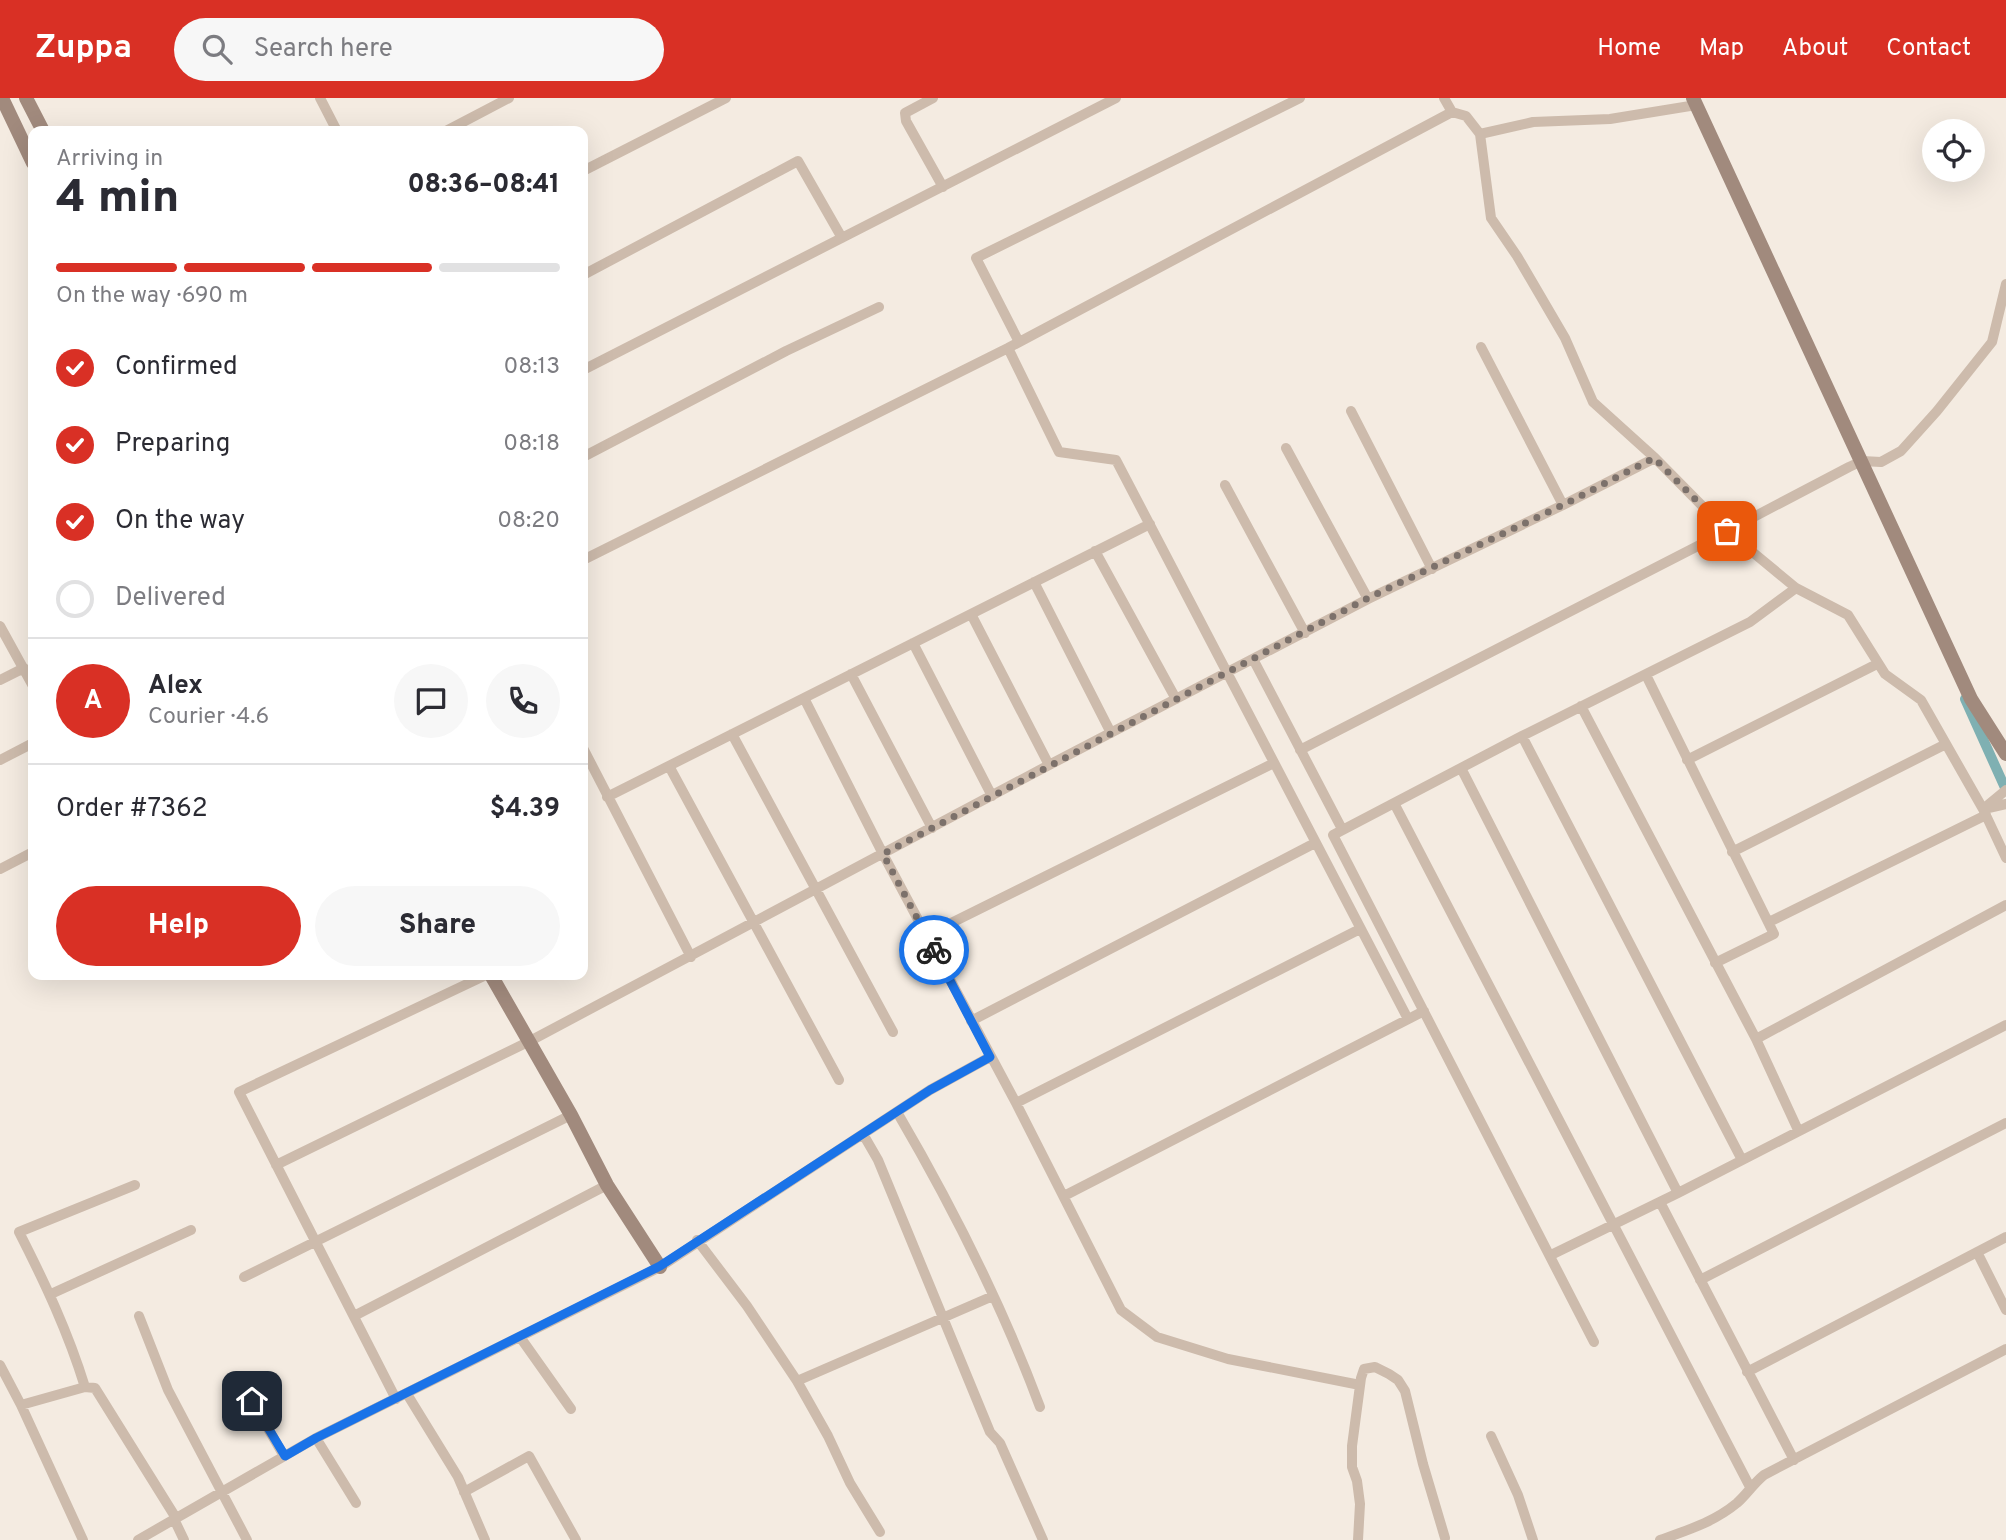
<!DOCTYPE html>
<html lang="en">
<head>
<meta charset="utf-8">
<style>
  body { margin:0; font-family:Overpass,sans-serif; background:#f7f7f7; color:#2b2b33; height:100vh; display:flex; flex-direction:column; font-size:26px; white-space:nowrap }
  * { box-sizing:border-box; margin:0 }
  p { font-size:23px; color:#7c7c81 }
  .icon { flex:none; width:38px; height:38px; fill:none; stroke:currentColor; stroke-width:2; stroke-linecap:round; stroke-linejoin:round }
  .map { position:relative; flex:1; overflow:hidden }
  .details { position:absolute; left:28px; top:28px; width:560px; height:854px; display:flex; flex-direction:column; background:#fff; border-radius:14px; box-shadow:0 7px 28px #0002 }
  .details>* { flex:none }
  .controls { position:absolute; left:1922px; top:21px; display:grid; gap:14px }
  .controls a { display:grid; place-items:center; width:63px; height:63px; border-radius:50%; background:#fff; box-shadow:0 7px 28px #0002; font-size:35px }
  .pin { position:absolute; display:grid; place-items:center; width:60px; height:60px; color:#fff; margin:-30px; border-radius:14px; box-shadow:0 4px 10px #0006 }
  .courier { position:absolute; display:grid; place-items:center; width:70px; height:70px; margin:-35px; border:5px solid #1a73e8; border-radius:50%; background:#fff; color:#222; box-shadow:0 2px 9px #0007 }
  .headline em { font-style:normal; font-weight:800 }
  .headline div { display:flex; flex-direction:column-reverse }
  .headline { display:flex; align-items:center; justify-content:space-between; height:119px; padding:0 28px }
  h1 { font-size:46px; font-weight:800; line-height:52px }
  .bar { display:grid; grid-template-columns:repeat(4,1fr); gap:10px 7px; align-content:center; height:84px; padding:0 28px }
  .bar i { height:9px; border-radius:5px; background:#e1e1e2 }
  .bar .active { background:#d93025 }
  .bar p { grid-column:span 4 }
  .line { display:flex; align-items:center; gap:18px; padding:0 28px; border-top:2px solid #e1e1e2 }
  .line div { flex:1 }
  .round { display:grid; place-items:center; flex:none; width:74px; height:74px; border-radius:37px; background:#f7f7f7 }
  ol { padding:0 28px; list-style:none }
  li { display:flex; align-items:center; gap:21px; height:77px }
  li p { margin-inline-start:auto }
  li .icon { padding:7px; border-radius:50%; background:#d93025; color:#fff; stroke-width:4 }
  li:last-child { color:#7c7c81 }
  li i { width:38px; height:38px; border:4px solid #e1e1e2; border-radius:50% }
  .button { display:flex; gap:14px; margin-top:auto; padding:14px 28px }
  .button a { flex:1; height:80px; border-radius:42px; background:#d93025; color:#fff; font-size:28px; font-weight:800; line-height:80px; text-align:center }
  .button a+a { background:#f7f7f7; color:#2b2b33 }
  header { display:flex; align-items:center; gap:42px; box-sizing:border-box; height:98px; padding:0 35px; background:#d93025; color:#fff }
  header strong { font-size:33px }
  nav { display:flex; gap:38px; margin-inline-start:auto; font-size:24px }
  .search { width:490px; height:63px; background:#f7f7f7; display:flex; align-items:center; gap:18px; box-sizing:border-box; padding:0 24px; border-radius:38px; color:#7c7c81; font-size:26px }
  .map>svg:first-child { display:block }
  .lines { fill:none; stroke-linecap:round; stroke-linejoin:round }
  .canal { stroke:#7fb0b2; stroke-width:10 }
  .street { stroke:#cdbbac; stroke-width:10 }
  .secondary { stroke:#a18a7d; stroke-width:14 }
  .done { stroke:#7c716b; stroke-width:7; stroke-dasharray:0 12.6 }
  .route { stroke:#1a73e8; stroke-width:9 }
</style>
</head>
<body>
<header>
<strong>Zuppa</strong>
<div class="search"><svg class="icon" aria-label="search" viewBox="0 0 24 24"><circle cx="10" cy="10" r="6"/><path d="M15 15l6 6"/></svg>Search here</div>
<nav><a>Home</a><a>Map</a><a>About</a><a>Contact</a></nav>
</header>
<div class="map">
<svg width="2006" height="1442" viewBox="0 0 2006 1442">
  <rect width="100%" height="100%" fill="#f4ebe1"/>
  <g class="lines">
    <!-- canal -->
    <path class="canal" d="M1965 601 2006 692"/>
    <!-- street -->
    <path class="street" d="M320 0 337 33
      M933 0 905 15 906 23 943 89
      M1444 0 1452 14 1466 18 1480 36 1491 120 1517 158 1565 240 1593 304 1655 360 1727 433 1796 490 1848 517 1885 576 1921 602 1983 711 2006 760
      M446 33 509 0
      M1480 36 1533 24 1610 21 1690 8
      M583 73 726 0
      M583 177 798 63 842 140
      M1019 244 976 160 1300 0
      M1481 249 1563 407
      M1008 250 1059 354 1116 362 1408 921
      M583 272 1116 0
      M1351 313 1432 471
      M1286 350 1368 501
      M583 359 786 253 879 209
      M1225 387 1305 535
      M1095 453 1176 601
      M583 462 1008 250 1452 14
      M1034 484 1111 635
      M971 516 1049 667
      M0 528 33 588
      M913 545 992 698
      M1253 561 1342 731
      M851 576 932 730
      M1646 577 1774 836 1715 865
      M0 582 24 570
      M804 600 883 756 1016 1005 1121 1212 1157 1239 1228 1261 1360 1287
      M1581 608 1756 941 1798 1032
      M732 636 893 934
      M1522 638 1742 1062
      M583 650 691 859
      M1300 652 1727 433 1849 369 1862 363 1881 364 1901 353 1937 313 1992 244 2006 186
      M0 662 33 645
      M1687 662 1877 566
      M669 668 839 982
      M1461 670 1678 1095
      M607 699 1150 426
      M1394 705 1750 1389
      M1983 711 2006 692
      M1984 711 2006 706
      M1732 754 1946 646
      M0 771 33 754
      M1769 824 1986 717
      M927 837 1274 665
      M971 923 1315 745
      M1756 941 2006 807
      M1016 1005 1360 831
      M897 1014C952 1108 1002 1207 1040 1309
      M863 1036 878 1062 990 1334 1000 1345 1043 1442
      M276 1067 530 943 1049 667 1368 501 1563 407 1655 360
      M135 1087 19 1134C45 1185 68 1234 85 1289L95 1290 176 1420
      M1064 1098 1424 913
      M1660 1104 1794 1362
      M697 1142 747 1208 797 1283 828 1338 850 1385 880 1434
      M1977 1154 2006 1212
      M1551 1157 1678 1095 2006 927
      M244 1179 571 1017
      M1700 1182 2006 1025
      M51 1196 191 1132
      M139 1218 168 1292 247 1442
      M354 1218 607 1087
      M520 1239 571 1311
      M1594 1244 1333 737 1522 638 1750 524 1796 490
      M0 1267 21 1307 83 1442
      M1747 1274 2006 1139
      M797 1283 993 1198
      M407 1296 458 1379 485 1442
      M396 1301 239 994 486 877
      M252 1303 284 1358
      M21 1307 85 1289
      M1491 1338 1518 1397 1533 1442
      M316 1340 356 1405
      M464 1394 529 1358 576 1442
      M174 1421 184 1442
      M138 1442 316 1340 660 1169 930 992 990 959
      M1358 1442 1360 1406 1357 1383 1352 1369V1348L1361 1280 1364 1271 1375 1269 1389 1276 1398 1282 1405 1293 1423 1366 1445 1440
      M1660 1442C1688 1432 1714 1424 1737 1405 1747 1396 1754 1385 1764 1377L2006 1251"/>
    <!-- secondary -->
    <path class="secondary" d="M2 0 33 65
      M26 0 43 33
      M1693 0 1971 601 2006 656
      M491 877 571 1017 607 1087 660 1169"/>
  </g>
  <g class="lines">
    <!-- done -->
    <path class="done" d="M934 852 883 756 1368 500 1563 407 1654 360 1727 433"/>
    <!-- route -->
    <path class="route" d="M252 1303 285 1358 316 1340 660 1168 930 992 990 959 934 852"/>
  </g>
</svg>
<div class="controls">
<a><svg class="icon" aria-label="locate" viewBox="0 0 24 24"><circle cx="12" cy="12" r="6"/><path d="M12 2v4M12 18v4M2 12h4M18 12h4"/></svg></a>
</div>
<div class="pin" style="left:1727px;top:433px;background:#ea580c"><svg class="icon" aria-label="bag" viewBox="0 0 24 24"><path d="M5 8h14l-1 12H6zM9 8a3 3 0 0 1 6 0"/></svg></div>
<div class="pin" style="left:252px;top:1303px;background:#1f2937"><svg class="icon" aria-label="home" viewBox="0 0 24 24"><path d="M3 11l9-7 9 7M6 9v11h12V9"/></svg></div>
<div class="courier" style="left:934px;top:852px"><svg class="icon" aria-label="bike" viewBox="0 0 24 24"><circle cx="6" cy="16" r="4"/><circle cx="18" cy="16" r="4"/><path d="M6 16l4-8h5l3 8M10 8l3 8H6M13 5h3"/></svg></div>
<section class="details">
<div class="headline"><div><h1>4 min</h1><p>Arriving in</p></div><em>08:36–08:41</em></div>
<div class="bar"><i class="active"></i><i class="active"></i><i class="active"></i><i></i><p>On the way · 690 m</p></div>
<ol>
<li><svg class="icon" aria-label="check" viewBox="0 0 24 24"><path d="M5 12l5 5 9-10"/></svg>Confirmed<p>08:13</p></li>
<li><svg class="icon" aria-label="check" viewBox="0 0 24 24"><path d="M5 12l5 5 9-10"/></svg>Preparing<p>08:18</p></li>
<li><svg class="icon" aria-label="check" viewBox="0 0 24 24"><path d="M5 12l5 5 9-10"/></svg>On the way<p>08:20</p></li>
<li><i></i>Delivered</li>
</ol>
<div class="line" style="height:126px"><b class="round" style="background:#d93025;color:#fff">A</b><div><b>Alex</b><p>Courier · 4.6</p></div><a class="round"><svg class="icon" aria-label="chat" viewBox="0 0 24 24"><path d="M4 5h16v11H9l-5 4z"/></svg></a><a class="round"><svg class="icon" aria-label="phone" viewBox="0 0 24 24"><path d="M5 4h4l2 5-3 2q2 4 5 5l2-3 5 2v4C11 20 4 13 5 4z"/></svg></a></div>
<div class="line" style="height:91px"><div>Order #7362</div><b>$4.39</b></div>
<div class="button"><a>Help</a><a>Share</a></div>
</section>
</div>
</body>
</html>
